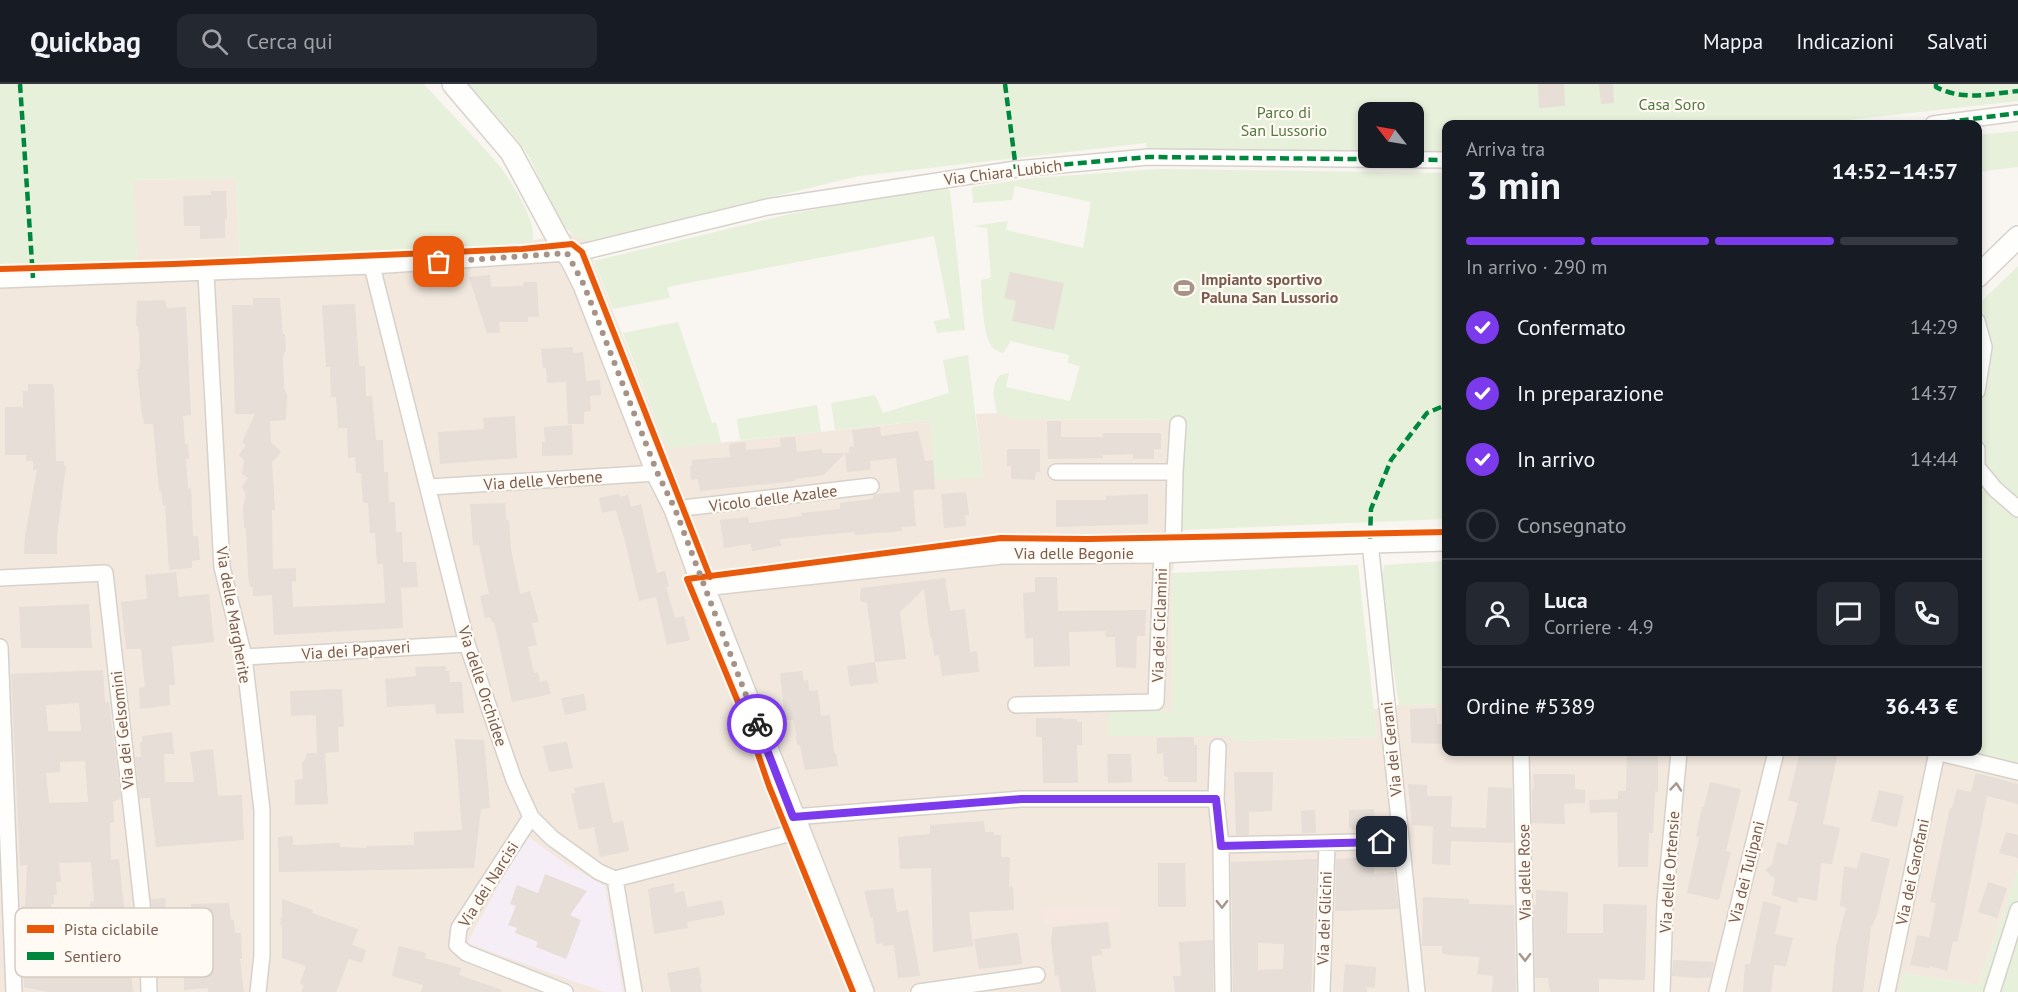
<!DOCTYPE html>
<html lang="it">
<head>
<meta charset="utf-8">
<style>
  body { margin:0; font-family:"PT Sans",sans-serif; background:#242831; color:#f1f3f6; height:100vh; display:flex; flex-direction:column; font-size:22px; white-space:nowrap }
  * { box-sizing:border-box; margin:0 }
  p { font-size:20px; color:#9ea1a6 }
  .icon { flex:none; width:33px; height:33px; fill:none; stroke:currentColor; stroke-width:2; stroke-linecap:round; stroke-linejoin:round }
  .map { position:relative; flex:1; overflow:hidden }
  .side { position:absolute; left:1442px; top:36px; width:540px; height:636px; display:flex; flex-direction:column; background:#171b24; border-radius:12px; box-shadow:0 3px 9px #0003 }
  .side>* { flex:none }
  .needle { width:39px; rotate:301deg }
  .controls { position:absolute; left:1358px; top:18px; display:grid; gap:12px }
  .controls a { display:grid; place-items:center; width:66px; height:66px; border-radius:12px; background:#171b24; box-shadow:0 3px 9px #0003; font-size:30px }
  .pin { position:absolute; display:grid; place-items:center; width:51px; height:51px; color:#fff; margin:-26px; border-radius:12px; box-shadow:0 3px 9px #0006 }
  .courier { position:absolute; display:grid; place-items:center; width:60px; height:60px; margin:-30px; border:4px solid #7c3aed; border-radius:50%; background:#fff; color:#222; box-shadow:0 2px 8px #0007 }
  .headline em { font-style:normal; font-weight:700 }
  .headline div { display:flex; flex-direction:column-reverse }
  .headline { display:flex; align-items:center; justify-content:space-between; height:102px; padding:0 24px }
  h1 { font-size:39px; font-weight:700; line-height:45px }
  .bar { display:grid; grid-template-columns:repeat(4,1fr); gap:9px 6px; align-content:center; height:72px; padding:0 24px }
  .bar i { height:8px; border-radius:4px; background:#363941 }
  .bar .active { background:#7c3aed }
  .bar p { grid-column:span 4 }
  .line { display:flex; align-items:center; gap:15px; padding:0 24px; border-top:2px solid #363941 }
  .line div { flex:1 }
  .round { display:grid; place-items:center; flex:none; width:63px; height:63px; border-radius:12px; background:#242831 }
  ol { padding:0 24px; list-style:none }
  li { display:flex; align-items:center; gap:18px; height:66px }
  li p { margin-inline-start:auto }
  li .icon { padding:6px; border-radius:50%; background:#7c3aed; color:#fff; stroke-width:4 }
  li:last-child { color:#9ea1a6 }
  li i { width:33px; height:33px; border:3px solid #363941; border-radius:50% }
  header { display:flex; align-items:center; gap:36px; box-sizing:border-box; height:84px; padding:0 30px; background:#171b24; border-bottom:2px solid #363941 }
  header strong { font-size:28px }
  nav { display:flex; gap:33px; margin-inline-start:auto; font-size:21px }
  .search { width:420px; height:54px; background:#242831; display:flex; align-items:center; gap:15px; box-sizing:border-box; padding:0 21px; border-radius:12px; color:#9ea1a6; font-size:22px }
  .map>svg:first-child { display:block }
  .residential { fill:#f2e8de }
  .commercial { fill:#f6e8e1 }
  .education { fill:#f6eef6 }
  .green { fill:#e7f0db; fill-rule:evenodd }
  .building { fill:#e6ded7; fill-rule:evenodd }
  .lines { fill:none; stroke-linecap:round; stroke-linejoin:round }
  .street-casing { stroke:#d7d1cb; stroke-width:18 }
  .secondary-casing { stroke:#d9d2cb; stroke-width:24 }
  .street { stroke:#fefefd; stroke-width:15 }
  .secondary { stroke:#fefefd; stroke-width:21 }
  .quiet { stroke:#00873e; stroke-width:4.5; stroke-dasharray:9 4.5; stroke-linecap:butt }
  .cycleway-casing { stroke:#fffaf3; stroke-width:10 }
  .cycleway { stroke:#e8590c; stroke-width:6 }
  .oneway { stroke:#a8958b }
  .done { stroke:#a69286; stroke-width:6; stroke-dasharray:0 10.8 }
  .route { stroke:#7c3aed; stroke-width:8 }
  .labels { text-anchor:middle; stroke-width:4.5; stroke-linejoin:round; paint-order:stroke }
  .park-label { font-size:16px; fill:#537a41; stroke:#fffaf3 }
  .street-label { font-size:16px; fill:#7a5c4d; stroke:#fffaf3 }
  .poi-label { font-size:16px; font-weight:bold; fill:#7a5c4d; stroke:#fffaf3; text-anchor:start }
  .key { fill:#fffaf3; stroke:#d7cbc1; stroke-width:1.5 }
  .key-label { font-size:16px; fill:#7a5c4d }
</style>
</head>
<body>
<header>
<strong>Quickbag</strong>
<div class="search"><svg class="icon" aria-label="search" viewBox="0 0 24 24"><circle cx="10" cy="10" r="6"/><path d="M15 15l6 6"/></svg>Cerca qui</div>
<nav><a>Mappa</a><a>Indicazioni</a><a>Salvati</a></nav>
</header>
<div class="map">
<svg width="2018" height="908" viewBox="0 0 2018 908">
  <rect width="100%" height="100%" fill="#f9f5f0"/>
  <!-- residential -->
  <path class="residential" d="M236 94 240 173 434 166 519 159 570 149 588 157 594 179 663 354 670 364 931 336 983 394 976 330 1000 329 1015 335 1188 336 1180 391 1182 446 1172 489 1173 627 1109 626 1230 652 1236 657 1377 653 1374 625 1399 621 1446 620V668H1976L2018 678V785L1978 901 1903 889 1899 908H0V180L137 177 132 96Z"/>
  <!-- commercial -->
  <path class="commercial" d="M1118 823 1119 836 1045 841 1043 825Z"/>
  <!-- education -->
  <path class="education" d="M526 751 566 780 605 802 623 908H604L467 859Z"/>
  <!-- green -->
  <path class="green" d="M0 0H424C448 27 474 52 497 79 509 93 540 141 532 158L434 166 240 173 236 94 133 96 137 177 0 180Z
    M468 0H2018V17L1812 40H1446V76L1148 73 1146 59 859 92 588 157C547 144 547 100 526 68 509 44 487 22 468 0ZM1368 28H1413V74H1368Z
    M2018 47V83L1977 88V51Z
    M1158 85 1446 89V435L1182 446 1180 391 1187 336 1014 335 997 329C994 315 990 303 1000 291L1009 289 1006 303 1070 317 1080 282 1068 279 1069 271 1011 257 1003 269C1000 268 997 267 994 265 982 255 982 211 981 196L991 194 987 144 973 142 1008 137 1006 146 1083 164 1091 118 1015 102 1012 116 973 119 972 103 1034 94Z
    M948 105 950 107 965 246 937 249 934 237 950 234 934 152 667 203 670 214 613 225 594 177 790 130 862 117Z
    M2018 182V678L1976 668 1977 222Z
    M678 238 712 339 716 338 721 359 670 364 663 354 623 249Z
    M968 271 983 394 935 396 930 336 835 346 831 319 875 311 883 329 949 309 943 276Z
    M817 321 821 348 740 356 737 335Z
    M1446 477V620L1399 621 1380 502 1384 481Z
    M1358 481 1377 653 1236 657 1230 652H1108L1109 626 1173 627 1172 489Z
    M2018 785V908H1899L1903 889 1978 901Z"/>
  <!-- building -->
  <path class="building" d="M1538 0H1564L1565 22 1539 24Z
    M1599 0H1613L1614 19 1601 20Z
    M211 107H226L227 135H225V154L200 155V142H184L183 112 211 111Z
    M1010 188 1064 199 1054 246 1012 237 1016 217 1004 214Z
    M490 191 491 203 523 202V198H537L539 233H528V238H499L500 249H487L469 193Z
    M253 214H280L282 243 283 250H285L286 268H284L283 275 284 304 287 311 286 336 270 337 271 358 281 368 272 378 275 426H272L273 485 296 484V497L292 498 293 523 385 519 383 480H377L375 449H370L368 419H363L361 389H356L355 373 348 374 347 344H338L336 313H331L330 283H326L322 221 355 220 359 282H365L366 312H372L376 356H383L384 388H388L389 418H395L396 448H402L403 478H416L418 503 401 504 403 544 274 551 272 511 253 512V503H250L248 490 246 444H244L243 424 246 410 242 403 248 394 242 390 244 376 239 371 246 361 242 358 255 330H235L232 221H253Z
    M165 216 167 224 186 223 191 331 183 332 185 360H188L189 375H186L188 405 191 404 193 452H198L200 476 192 477V484L169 486 165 421 163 422 161 407H159L153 340H144L143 333H142L137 285H139L140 278 139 250 138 242H136L137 217Z
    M573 263V269L583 268 586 297 600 296 601 311 590 312 591 327 584 328V340H568L566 298 547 299 546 284H543L541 265Z
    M28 300H53L54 305 56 377H64V381L66 382 57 452V470H24L25 452 37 386H33V377H26V371H5V323H23V307H28Z
    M515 332 517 374 440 380 438 348 484 345 483 334Z
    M1047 337H1061V353H1103V349H1161V365H1154V375H1133V370L1103 371V374L1048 375Z
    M572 341 573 371 542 372V358H545L544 343Z
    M880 343 881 352 918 347 925 377 933 376 935 405 913 406 916 442 902 443V447L855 451 854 448 780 455 781 462 752 467 751 460 724 464 720 436 748 433 749 439 802 432 801 429 840 425V419L873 415V411L876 410 900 408 896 374 870 377 871 386 847 388 845 369 824 391 795 395V397L700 407 698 395 691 396 690 382H692V376L730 373 729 360 745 358 746 366 781 363 780 354 795 353 797 368 822 365V369H849V363L854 362 852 346Z
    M1007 365H1040V388H1036L1035 396 1011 395V382H1007Z
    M966 408 969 431H965L966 442 944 444 941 410Z
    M619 410 620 413 628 411 631 423 641 420 657 489 665 487 669 502 666 503 675 534 684 532 690 556 667 561 656 513 639 517 625 457 616 426 602 429 599 414Z
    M1148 410V440L1056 443V416H1106V412Z
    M505 419 506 436H509L511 465 520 510 530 507 539 538 532 539 537 561 528 563 534 589 538 588 540 598 547 596 551 610 512 618 494 538H492L490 533 485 534 480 512 489 510 479 461H473L470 420Z
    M176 488 179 513 209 510 214 558 172 562 175 601H169L170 621 140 625 139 604 145 603 141 565H126L121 518 147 515 145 491Z
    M1035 493H1057L1058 527 1146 526 1145 552H1137L1136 584 1116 583 1115 553H1106L1105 547 1069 548 1070 582 1034 583 1033 554 1025 555 1023 509 1035 508Z
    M945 494 950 527 965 525 970 568 977 567 979 588 942 592 939 571 934 572 932 553H930L924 505 900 528 906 575 875 578 867 519 860 517 861 504Z
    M89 520 92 564H21L19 523Z
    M875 578 878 599 850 602 847 582Z
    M446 582V587H449L450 598H462L464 629 436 630 435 620 387 623 385 595 416 592 415 583Z
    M103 586 105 618H109L121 715 113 717 114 738 110 739 111 776 119 775 133 908H47L24 903 22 822H25L27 781 20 782 11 590ZM79 619 81 647H48L46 621ZM85 677 88 718 49 719 46 689 60 688V678ZM91 778 94 817 90 818 93 848 52 850 51 820H54V811H57L56 798H61L59 779Z
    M802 587 804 597 808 596 809 607 818 606 821 632 830 631 834 669H836L838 682 805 686 800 661H797L794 636H785L780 589Z
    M342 605 344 643H338L339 668 321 669H325L328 720 295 721V696L303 695 302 678 306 674 307 669H317L316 631 291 632 290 607Z
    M584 610 587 626 565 631 561 614Z
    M1436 624 1437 640H1446V660L1411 659 1410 625Z
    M1036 634H1063V635H1077V638H1082V661H1077L1078 699H1043L1042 653H1036Z
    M172 648 174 670H164L165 698H194L190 668 213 665 218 712 242 711 244 756 156 763 150 714H140L135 673H141L140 658H142V652Z
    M1194 653V661H1197V698H1168V693L1164 692 1163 669 1157 670V654Z
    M455 655 484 656 490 724 481 725 474 784 279 788 278 753 293 752V761L340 759V763L366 764V762L414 761V748L462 746Z
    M567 658 573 684 549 688 543 662Z
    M1627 668H1658V708L1655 707 1653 749H1649L1648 783H1618L1617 728 1590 729 1589 716 1618 715V707H1626Z
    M1800 668H1838L1823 740 1840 744 1832 780 1821 779 1817 817 1798 813 1797 819 1772 811 1775 795 1765 786 1772 781 1777 758 1787 761 1798 719 1788 716Z
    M1107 670H1131L1132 698 1108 699Z
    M1234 688H1273L1272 727 1249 728V751H1236Z
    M1976 689 2018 700V720L1987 712 1963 833 1957 858 1953 857 1947 887 1930 882 1929 884 1910 881 1917 851 1929 853 1936 819 1930 818 1950 724H1952L1957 705 1971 708Z
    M1533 690H1575V705L1585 706V719L1564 720 1565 740 1532 739V705H1534Z
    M604 698 613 739 623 737 629 767 600 773 594 743 579 746 571 710 575 709 574 704Z
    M1710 698 1741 705 1726 767 1731 768 1719 816 1687 809 1699 753 1696 752 1702 723H1704Z
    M1408 700 1427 701V712H1452L1451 743 1486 744 1488 703 1512 704 1513 759 1451 757 1450 781 1432 780 1433 742 1412 741Z
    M1879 706 1904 712 1897 743 1871 737Z
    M1374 725 1376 748H1357L1349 743V726Z
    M1315 726 1316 749H1302L1301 727Z
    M984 737 985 748H994V751H1001V773H1010L1009 803H1013L1014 826 969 828 973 862 933 868 931 784 900 785 898 753 930 750V741Z
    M2006 748 2018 751V774L1999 769Z
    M1861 768 1890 775 1877 831 1871 844 1863 908H1832L1836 862 1846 824 1840 822 1844 782 1857 785Z
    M1375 773 1374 790 1394 788 1399 825 1335 827 1336 775Z
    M1317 775 1311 908H1233L1231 778ZM1258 859 1284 860 1283 885 1258 886Z
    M1158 779H1185L1186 823H1158Z
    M545 790 587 807 570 831 581 836 566 875 536 863 538 858 515 849 517 844 508 841 516 822 510 820 517 801 538 809Z
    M1988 798 2007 804 1997 834 1978 828Z
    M674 799 675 809 684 807 687 823 722 816 725 831 687 838 688 844 654 850 648 805Z
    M893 804 897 828 908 826 920 892 898 894 894 861 883 862V859L876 860 873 834H871L864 807Z
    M1536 806 1568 808 1567 849H1603V820L1647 821 1645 896 1599 895V908H1550L1548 894H1535L1534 821H1536Z
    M1423 813 1469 815V820L1514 821 1516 908H1492L1493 892 1477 890 1480 873 1448 871 1442 869V862H1422Z
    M165 814 167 842 192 840 191 820 229 819 231 836H234L235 849H241L242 875H240L244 908H208V904L184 906V890L159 892 151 815Z
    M282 815 313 826 312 829 358 845 352 861 366 866 362 879 349 875 336 908H301L304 902 300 899 306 882 282 874V841L280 840 282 832Z
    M1763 817 1781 822 1775 850 1793 854 1786 882 1774 881 1771 908H1743L1745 880H1750Z
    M1108 838 1111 864 1101 865 1102 871 1091 872 1096 908H1061L1058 891 1055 892 1051 857 1053 843Z
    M1014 849H1018L1022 880 979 885 974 855Z
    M1213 856V908H1175L1173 892H1181L1179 858Z
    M399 862 426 869 425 874 461 884 459 891 502 906 501 908H421L423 901 392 892Z
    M1673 876 1714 878 1711 893 1697 894 1672 892Z
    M1345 880 1376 883 1375 904 1367 903V908H1343Z
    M699 883 702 899 700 900 702 908H671L667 889Z"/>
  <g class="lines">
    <!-- street casing -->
    <g class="street-casing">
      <path id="street" d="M1933 40 2018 29
        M372 182 467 560 514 696 531 733 552 754 599 788 615 795 799 747
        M206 190 222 483 244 573 262 726V871L258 908
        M0 196 372 182 582 168 767 123 1016 85 1148 73 1446 76
        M1977 237 1984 263 1977 307
        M1977 365V383L1995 405 2018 425
        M1056 388H1175
        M429 403 657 389
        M675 425 871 402
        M1370 458 1417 908
        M1173 468 1175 388 1178 340
        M0 494 105 489 148 873 149 908
        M0 563 14 908
        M244 573 467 560
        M1016 621 1156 618 1162 468
        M1218 663 1216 715 1221 761 1223 908
        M1521 668 1526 908
        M1936 668 2018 688
        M531 733 459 844 457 861 466 869 565 908
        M793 733 1021 715H1216
        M1221 761 1401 757
        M615 795 634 908
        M919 908 1037 891
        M1322 908 1327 760
        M1662 908 1665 818 1679 668
        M1717 908 1776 668
        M1887 908 1937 668
        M1992 908 2018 826"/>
    </g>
    <!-- secondary casing -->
    <g class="secondary-casing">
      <path id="secondary" d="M453 0 511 68 559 157 572 177 584 201 657 389 675 425 700 494 863 908
        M1977 193 2018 153
        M703 501 1002 469 1162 468 1370 458 1446 456"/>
    </g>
    <!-- street -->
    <use href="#street" class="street"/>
    <!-- secondary -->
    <use href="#secondary" class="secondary"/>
    <!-- quiet -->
    <path class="quiet" d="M20 0 33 194
      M1005 0 1016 85
      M1936 0V3C1962 17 1990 10 2018 7
      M1933 40 2018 29
      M1024 84 1148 73 1446 76
      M1370 455 1371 425 1391 376 1427 329 1446 321"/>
    <!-- cycleway casing -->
    <g class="cycleway-casing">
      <path id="cycleway" d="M0 185 174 180 522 165 572 160 582 168 710 493
        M853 908 769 702 750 647 687 495 1001 454 1088 455 1446 448"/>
    </g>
    <!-- cycleway -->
    <use href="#cycleway" class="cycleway"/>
  </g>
  <!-- one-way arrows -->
  <defs><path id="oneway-chevron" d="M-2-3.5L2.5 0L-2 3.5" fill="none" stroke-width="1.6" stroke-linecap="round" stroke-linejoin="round" transform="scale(1.5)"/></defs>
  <g class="oneway">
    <use href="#oneway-chevron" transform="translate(1676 703) rotate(-85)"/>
    <use href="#oneway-chevron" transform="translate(1222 820) rotate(89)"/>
    <use href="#oneway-chevron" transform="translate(1525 873) rotate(89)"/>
  </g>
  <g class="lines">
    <!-- done -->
    <path class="done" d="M439 178 567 169 584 201 657 388 675 425 757 640"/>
    <!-- route -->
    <path class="route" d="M757 640 793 733 1021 715H1216L1221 762 1382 758"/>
  </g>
  <!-- icons -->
  <defs>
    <g id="stadium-bare" transform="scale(1.62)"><path d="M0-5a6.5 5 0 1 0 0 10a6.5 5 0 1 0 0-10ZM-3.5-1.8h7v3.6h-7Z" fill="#a69286" stroke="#fffaf3" stroke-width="2.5" paint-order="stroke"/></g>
  </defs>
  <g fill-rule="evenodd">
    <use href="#stadium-bare" x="1184" y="204"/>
  </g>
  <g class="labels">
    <!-- park labels -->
    <g class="park-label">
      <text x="1672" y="26">Casa Soro</text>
      <text x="1284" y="34">Parco di<tspan x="1284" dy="18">San Lussorio</tspan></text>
    </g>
    <!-- street labels -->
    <g class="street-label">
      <text transform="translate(1003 88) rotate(-7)" y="6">Via Chiara Lubich</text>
      <text transform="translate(543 396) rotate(-4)" y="6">Via delle Verbene</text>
      <text transform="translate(773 414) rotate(-7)" y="6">Vicolo delle Azalee</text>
      <text x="1074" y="475">Via delle Begonie</text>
      <text transform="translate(234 531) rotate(80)" y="6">Via delle Margherite</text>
      <text transform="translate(1159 541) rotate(-88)" y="6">Via dei Ciclamini</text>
      <text transform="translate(356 566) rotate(-4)" y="6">Via dei Papaveri</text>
      <text transform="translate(483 602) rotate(72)" y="6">Via delle Orchidee</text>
      <text transform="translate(122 646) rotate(-96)" y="6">Via dei Gelsomini</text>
      <text transform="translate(1391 665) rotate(-96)" y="6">Via dei Gerani</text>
      <text transform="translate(1524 788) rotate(-91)" y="6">Via delle Rose</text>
      <text transform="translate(1669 788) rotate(-86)" y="6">Via delle Ortensie</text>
      <text transform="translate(1746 788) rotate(-76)" y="6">Via dei Tulipani</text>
      <text transform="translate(1912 788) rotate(-78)" y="6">Via dei Garofani</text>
      <text transform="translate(488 800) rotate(-58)" y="6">Via dei Narcisi</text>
      <text transform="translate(1324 834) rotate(-88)" y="6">Via dei Glicini</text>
    </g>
    <!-- poi labels -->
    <g class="poi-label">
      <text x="1201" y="201">Impianto sportivo<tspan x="1201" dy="18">Paluna San Lussorio</tspan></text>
    </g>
  </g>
  <!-- legend -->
  <rect x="15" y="824" width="198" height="69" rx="9" class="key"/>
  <rect x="27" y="841" width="27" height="8" fill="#e8590c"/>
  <rect x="27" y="868" width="27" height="8" fill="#00873e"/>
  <g class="key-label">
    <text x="64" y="851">Pista ciclabile</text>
    <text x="64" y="878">Sentiero</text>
  </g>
</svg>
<div class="controls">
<a><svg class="needle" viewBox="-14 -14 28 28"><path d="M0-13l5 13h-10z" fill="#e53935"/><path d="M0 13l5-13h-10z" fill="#9ea1a6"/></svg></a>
</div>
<div class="pin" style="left:439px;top:178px;background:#ea580c"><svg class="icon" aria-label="bag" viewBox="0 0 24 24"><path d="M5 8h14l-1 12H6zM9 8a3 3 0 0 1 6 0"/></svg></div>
<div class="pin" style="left:1382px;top:758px;background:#1f2937"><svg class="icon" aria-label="home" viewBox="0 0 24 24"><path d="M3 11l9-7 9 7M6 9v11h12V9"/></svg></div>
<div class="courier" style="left:757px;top:640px"><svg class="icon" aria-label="bike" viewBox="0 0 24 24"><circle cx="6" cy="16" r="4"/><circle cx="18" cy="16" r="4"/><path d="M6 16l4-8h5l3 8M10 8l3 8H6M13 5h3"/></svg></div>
<section class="side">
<div class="headline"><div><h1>3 min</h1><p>Arriva tra</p></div><em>14:52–14:57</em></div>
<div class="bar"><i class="active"></i><i class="active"></i><i class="active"></i><i></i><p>In arrivo · 290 m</p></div>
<ol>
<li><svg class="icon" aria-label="check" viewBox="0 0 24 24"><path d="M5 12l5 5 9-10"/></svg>Confermato<p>14:29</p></li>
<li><svg class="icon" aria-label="check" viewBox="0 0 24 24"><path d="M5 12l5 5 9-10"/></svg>In preparazione<p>14:37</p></li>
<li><svg class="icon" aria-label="check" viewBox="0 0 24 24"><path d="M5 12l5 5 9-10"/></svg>In arrivo<p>14:44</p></li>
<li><i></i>Consegnato</li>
</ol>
<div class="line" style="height:108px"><a class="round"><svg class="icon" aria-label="person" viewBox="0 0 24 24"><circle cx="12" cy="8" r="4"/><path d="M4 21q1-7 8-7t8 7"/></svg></a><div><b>Luca</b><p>Corriere · 4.9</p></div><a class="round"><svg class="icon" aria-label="chat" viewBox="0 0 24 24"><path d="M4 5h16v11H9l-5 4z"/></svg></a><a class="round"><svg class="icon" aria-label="phone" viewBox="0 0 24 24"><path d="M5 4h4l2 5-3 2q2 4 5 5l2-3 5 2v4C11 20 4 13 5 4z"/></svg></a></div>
<div class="line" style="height:78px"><div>Ordine #5389</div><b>36.43 €</b></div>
</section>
</div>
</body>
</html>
